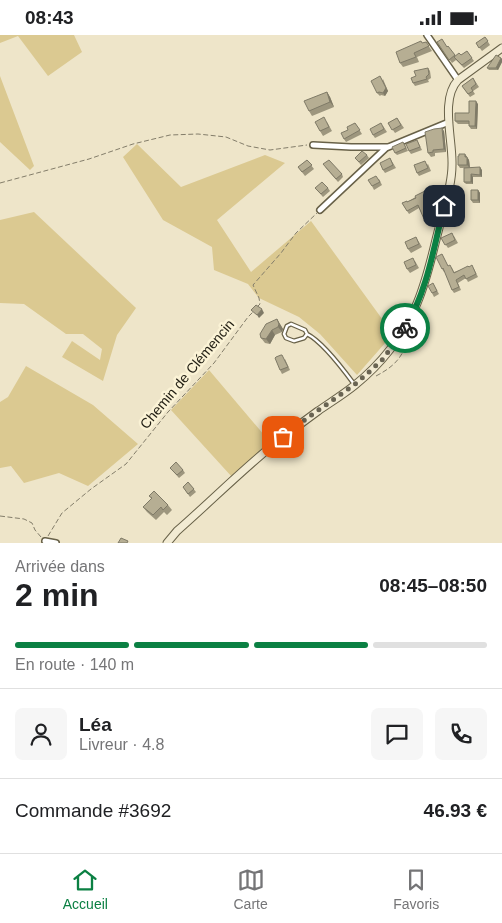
<!DOCTYPE html>
<html lang="fr">
<head>
<meta charset="utf-8">
<style>
  body { margin:0; font-family:Helvetica,sans-serif; background:#f6f6f6; color:#202124; height:100vh; display:flex; flex-direction:column; font-size:19px; white-space:nowrap }
  * { box-sizing:border-box; margin:0 }
  p { font-size:16px; color:#757577 }
  .icon { flex:none; width:28px; height:28px; fill:none; stroke:currentColor; stroke-width:2; stroke-linecap:round; stroke-linejoin:round }
  .map { position:relative; height:508px; overflow:hidden }
  .details { display:flex; flex-direction:column; background:#fff; flex:1 }
  .details>* { flex:none }
  .pin { position:absolute; display:grid; place-items:center; width:42px; height:42px; color:#fff; margin:-21px; border-radius:10px; box-shadow:0 2px 8px #0006 }
  .courier { position:absolute; display:grid; place-items:center; width:50px; height:50px; margin:-25px; border:4px solid #0b8043; border-radius:50%; background:#fff; color:#222; box-shadow:0 1px 6px #0007 }
  .overview em { font-style:normal; font-weight:700 }
  .overview div { display:flex; flex-direction:column-reverse }
  .overview { display:flex; align-items:center; justify-content:space-between; height:85px; padding:0 15px }
  h1 { font-size:32px; font-weight:700; line-height:38px }
  .bar { display:grid; grid-template-columns:repeat(4,1fr); gap:8px 5px; align-content:center; height:60px; padding:0 15px }
  .bar i { height:6px; border-radius:4px; background:#e0e0e0 }
  .bar .active { background:#0b8043 }
  .bar p { grid-column:span 4 }
  .line { display:flex; align-items:center; gap:12px; padding:0 15px; border-top:1px solid #e0e0e0 }
  .line div { flex:1 }
  .round { display:grid; place-items:center; flex:none; width:52px; height:52px; border-radius:8px; background:#f6f6f6 }
  .status { display:flex; justify-content:space-between; align-items:center; height:35px; padding:0 25px; background:#fff; direction:ltr }
  .status svg { height:14px; fill:currentColor }
  .menu { display:flex; justify-content:space-around; align-items:center; height:70px; border-top:1px solid #e0e0e0; background:#fff; font-size:14px; color:#757577 }
  .menu a { display:grid; justify-items:center; gap:2px }
  .menu .active { color:#0b8043 }
  .map>svg:first-child { display:block }
  .green { fill:#dbc991 }
  .lines { fill:none; stroke-linecap:round; stroke-linejoin:round }
  .service-casing { stroke:#686148; stroke-width:5 }
  .minor-casing { stroke:#686148; stroke-width:8 }
  .secondary-casing { stroke:#686148; stroke-width:9 }
  .path { stroke:#837d6a; stroke-width:1; stroke-dasharray:5 2.5; stroke-linecap:butt }
  .service { stroke:#fff; stroke-width:2.5 }
  .minor { stroke:#fff; stroke-width:5 }
  .secondary { stroke:#f2ebd3; stroke-width:7 }
  .wall { fill:#9d967e }
  .shaded-wall { fill:#7f7a67 }
  .building { fill:#b6ae93; stroke:#7f7a67 }
  .done { stroke:#696453; stroke-width:5; stroke-dasharray:0 9 }
  .route { stroke:#0b8043; stroke-width:6 }
  .labels { text-anchor:middle; stroke-width:5; stroke-linejoin:round; paint-order:stroke }
  .street-label { font-size:14px; fill:#221f14; stroke:#fbf3d6 }
</style>
</head>
<body>
<div class="status"><b>08:43</b><svg viewBox="0 0 49 12"><path d="M0 12V9h3v3zM5 12V6h3v6zM10 12V3h3v9zM15 12V0h3v12zM26 1h20v11H26zM47 4h2v5h-2z"/></svg></div>
<div class="map">
<svg width="502" height="508" viewBox="0 0 502 508">
  <rect width="100%" height="100%" fill="#eee5c9"/>
  <!-- green -->
  <path class="green" d="M0 0H74L82 17 48 41 18 1 0 8Z
    M0 41 34 131 30 135 0 107Z
    M137 109 181 152 265 120 285 128 217 185 251 237 311 186 393 299 357 340 320 299 299 282 259 263 248 249 214 235 212 212 163 185 123 122Z
    M34 177 136 273 117 300 103 346 62 322 72 306 100 325 102 314 83 299H66L24 269 0 268V185Z
    M26 331 93 370 138 409 88 451 59 438 24 448 11 431 0 433V367L8 362Z
    M209 335 270 407 252 425 232 442 171 375Z"/>
  <g class="lines">
    <!-- service casing -->
    <g class="service-casing">
      <path id="service" d="M291 289 305 295 307 299 304 303 294 306 286 303 284 299 287 291Z
        M307 299C323 307 343 334 354 349"/>
    </g>
    <!-- minor casing -->
    <g class="minor-casing">
      <path id="minor" d="M427 0 458 45
        M313 110 351 112H388
        M320 175 386 113 449 87
        M45 506 56 508"/>
    </g>
    <!-- secondary casing -->
    <g class="secondary-casing">
      <path id="secondary" d="M167 508 177 496C209 468 240 437 273 410 288 398 303 387 318 376 331 367 344 359 355 350 381 329 402 302 415 273 427 247 432 219 439 193 444 172 452 151 452 130 453 105 440 64 458 45L502 13"/>
    </g>
    <!-- path -->
    <path class="path" d="M0 148 89 124 133 109 170 100 198 99 226 102 248 111 270 115 307 110
      M257 272 260 269 259 263 253 250 281 218 296 198 317 178
      M376 341C399 329 404 319 411 295
      M0 481 24 484 32 488 35 495 41 502
      M48 501 62 478 91 454 126 429 168 377 214 328 248 282 253 277"/>
    <!-- service -->
    <use href="#service" class="service"/>
    <!-- minor -->
    <use href="#minor" class="minor"/>
    <!-- secondary -->
    <use href="#secondary" class="secondary"/>
  </g>
  <!-- wall -->
  <path class="wall" d="M485 2 490 10 482 16 476 8Z
    M426 7 432 16 417 22 419 27 403 32 400 28 423 8Z
    M437 7 447 12 456 21 461 20 467 16 474 26 464 33 456 25 452 28Z
    M501 23 502 24V27L498 35H489L487 33Z
    M428 33 430 36 431 43 428 45 429 47 415 51 413 48 416 41Z
    M473 43 479 52 473 56 475 59 470 62 462 51Z
    M383 44 388 56 385 61 381 60 380 61 377 58Z
    M327 57 330 62 334 72 312 81 309 76Z
    M478 69 477 94H471L469 91V89H458L455 86 469 78Z
    M397 83 404 93 395 98 388 88Z
    M327 87 332 96 323 101 320 96Z
    M355 88 362 99 346 107 344 104 348 95Z
    M383 91 387 97 375 103 373 100Z
    M444 96 446 117 435 118V121L431 122 428 118Z
    M417 105 422 115 411 119 409 116Z
    M405 110 408 116 397 120 395 118Z
    M465 119 469 125 470 133 482 135V142H473V149H466L464 147V133H460L458 130Z
    M367 120 369 123 361 130 355 123Z
    M390 123 396 133 385 138 383 135Z
    M307 125 314 134 305 141 298 132Z
    M428 129 431 136 419 141 417 138Z
    M325 132 342 139 343 142 338 147Z
    M379 144 382 150 374 155 372 151Z
    M315 153H328L330 156 323 162Z
    M427 155 437 170 426 175 430 185 426 187 419 173 409 179 402 168 407 167Z
    M478 155 480 158V168H473L471 165Z
    M454 201 458 208 448 213 441 203Z
    M416 202 422 212 411 218 408 214Z
    M442 219 448 231 452 233 454 237 469 232 474 234 478 242 468 247 466 243 458 248 461 255 454 258 452 255 445 237H444L442 234Z
    M415 226 419 233 410 238 407 234Z
    M433 248 439 259 434 262 432 258Z
    M277 284 283 294 282 297 275 300 270 309 265 308 261 303Z
    M285 324 290 335 282 339 280 335Z
    M170 433 183 435 185 438 179 443Z
    M188 447 196 457 190 462 183 452Z
    M149 461 160 463 168 470 172 475 167 480 164 477 156 485 147 477 143 472 152 464Z"/>
  <!-- shaded-wall -->
  <path class="shaded-wall" d="M501 23 502 24V27L498 35 496 33Z
    M380 41 388 56 385 61 383 58Z
    M327 57 330 62 334 72 330 67Z
    M476 66 478 69 477 94 475 91Z
    M442 93 444 96 446 117 444 114Z
    M465 119 469 125 470 133 467 130Z
    M480 132 482 135V142L480 140Z
    M471 139 473 142V149L471 147Z
    M478 155 480 158V168L478 165Z
    M262 274 264 278 259 283 257 280Z
    M277 284 283 294 282 297 278 292Z
    M272 295 275 300 270 309 266 304Z"/>
  <!-- building -->
  <path class="building" d="M485 2 488 6 479 13 476 8Z
    M442 4 447 12 448 11 455 20 449 25 437 7Z
    M421 6 422 8 426 7 429 11 414 18 416 22 400 28 396 17Z
    M467 16 472 23 462 30 454 22 459 18 461 20Z
    M496 20 501 23 496 33H487Z
    M428 33 429 39 426 42 427 44 413 48 411 43 416 41 414 36Z
    M380 41 386 53 383 58 379 57 377 58 371 46Z
    M473 43 476 49 471 53 473 56 468 59 462 51Z
    M327 57 330 67 309 76 304 66Z
    M469 66H476L475 91H469V86H455V78H469Z
    M324 82 329 92 320 96 315 87Z
    M397 83 401 90 392 95 388 88Z
    M355 88 360 95 344 104 341 98 348 95 347 92Z
    M381 88 384 94 373 100 370 94Z
    M442 93 444 114 433 115V117L428 118 425 97 434 94Z
    M417 105 420 112 409 116 406 109Z
    M403 107 406 113 395 118 392 112Z
    M362 116 367 120 359 127 355 123Z
    M459 119H465V122H467V130H458V121H459Z
    M390 123 393 130 383 135 380 128Z
    M307 125 312 130 302 137 298 132Z
    M329 125 342 139 336 144 323 129Z
    M425 126 428 133 417 138 414 130Z
    M480 132V140L471 139V147H464V133Z
    M376 141 380 147 372 151 368 145Z
    M322 147 328 153 321 159 315 153Z
    M427 155 435 167 424 173 428 182 424 184 418 170 407 176 402 168 407 166V167L416 163 415 161Z
    M471 155H478V165H471Z
    M452 198 455 205 445 210 441 203Z
    M416 202 419 209 408 214 405 207Z
    M442 219 448 231 450 230 454 238 468 231 469 232 472 230 476 239 466 244 464 240 456 245 459 252 452 255 443 233 442 234 436 222Z
    M413 223 416 230 407 234 404 227Z
    M433 248 437 256 432 258 428 251Z
    M256 270 262 274 257 280 251 275Z
    M277 284 279 289 278 292 272 295 266 304 261 303 260 299 266 289Z
    M281 320H282L288 332 280 335 275 323 276 322Z
    M176 427 183 435 177 440 170 433Z
    M188 447 194 454 188 459 183 452Z
    M154 456 168 470 163 475 161 472 153 480 143 472 152 463 149 461Z
    M121 503 128 506 127 508H118Z"/>
  <g class="lines">
    <!-- done -->
    <path class="done" d="M283 402 306 384 354 350 368 338 383 324 405 293"/>
    <!-- route -->
    <path class="route" d="M405 293C427 257 434 212 444 171"/>
  </g>
  <g class="labels">
    <!-- street labels -->
    <g class="street-label">
      <text transform="translate(187 339) rotate(-50)" y="5">Chemin de Clémencin</text>
    </g>
  </g>
</svg>
<div class="pin" style="left:283px;top:402px;background:#ea580c"><svg class="icon" aria-label="bag" viewBox="0 0 24 24"><path d="M5 8h14l-1 12H6zM9 8a3 3 0 0 1 6 0"/></svg></div>
<div class="pin" style="left:444px;top:171px;background:#1f2937"><svg class="icon" aria-label="home" viewBox="0 0 24 24"><path d="M3 11l9-7 9 7M6 9v11h12V9"/></svg></div>
<div class="courier" style="left:405px;top:293px"><svg class="icon" aria-label="bike" viewBox="0 0 24 24"><circle cx="6" cy="16" r="4"/><circle cx="18" cy="16" r="4"/><path d="M6 16l4-8h5l3 8M10 8l3 8H6M13 5h3"/></svg></div>
</div>
<section class="details">
<div class="overview"><div><h1>2 min</h1><p>Arrivée dans</p></div><em>08:45–08:50</em></div>
<div class="bar"><i class="active"></i><i class="active"></i><i class="active"></i><i></i><p>En route · 140 m</p></div>
<div class="line" style="height:90px"><a class="round"><svg class="icon" aria-label="person" viewBox="0 0 24 24"><circle cx="12" cy="8" r="4"/><path d="M4 21q1-7 8-7t8 7"/></svg></a><div><b>Léa</b><p>Livreur · 4.8</p></div><a class="round"><svg class="icon" aria-label="chat" viewBox="0 0 24 24"><path d="M4 5h16v11H9l-5 4z"/></svg></a><a class="round"><svg class="icon" aria-label="phone" viewBox="0 0 24 24"><path d="M5 4h4l2 5-3 2q2 4 5 5l2-3 5 2v4C11 20 4 13 5 4z"/></svg></a></div>
<div class="line" style="height:65px"><div>Commande #3692</div><b>46.93 €</b></div>
</section>
<nav class="menu">
<a class="active"><svg class="icon" aria-label="home" viewBox="0 0 24 24"><path d="M3 11l9-7 9 7M6 9v11h12V9"/></svg>Accueil</a>
<a><svg class="icon" aria-label="map" viewBox="0 0 24 24"><path d="M3 6l6-2 6 2 6-2v14l-6 2-6-2-6 2zM9 4v14M15 6v14"/></svg>Carte</a>
<a><svg class="icon" aria-label="saved" viewBox="0 0 24 24"><path d="M7 4h10v16l-5-4-5 4z"/></svg>Favoris</a>
</nav>
</body>
</html>
